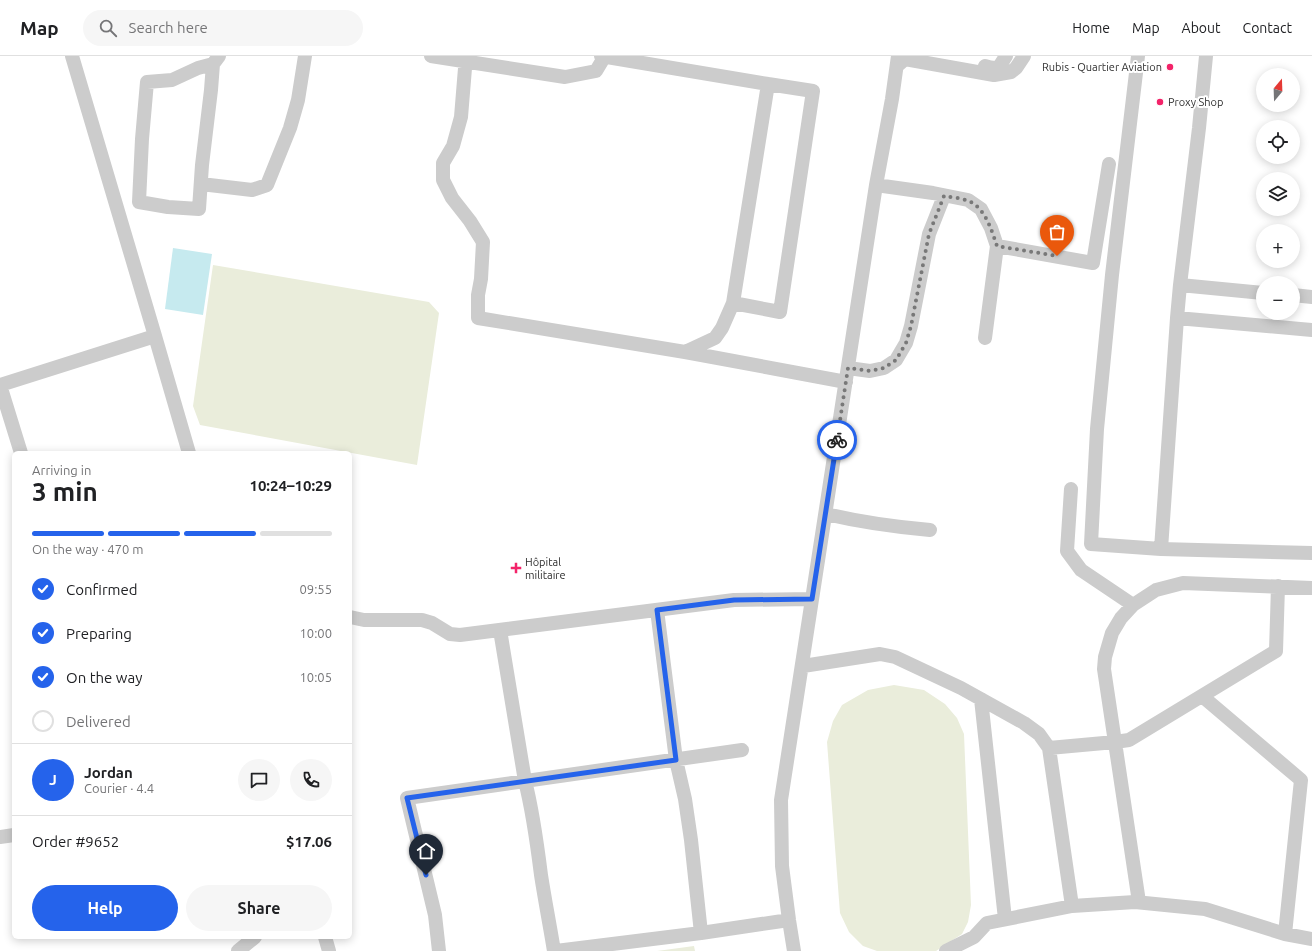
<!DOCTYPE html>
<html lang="en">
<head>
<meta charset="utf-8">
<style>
  body { margin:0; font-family:Ubuntu,sans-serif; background:#f6f6f6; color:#202124; height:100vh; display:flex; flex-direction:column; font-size:15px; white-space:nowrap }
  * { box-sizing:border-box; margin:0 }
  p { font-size:13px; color:#757577 }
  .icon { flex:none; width:22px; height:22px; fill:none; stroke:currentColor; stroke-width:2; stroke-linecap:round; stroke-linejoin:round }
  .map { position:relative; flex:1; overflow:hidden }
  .details { position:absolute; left:12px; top:395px; width:340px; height:488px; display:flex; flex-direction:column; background:#fff; border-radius:6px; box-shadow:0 2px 10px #0003 }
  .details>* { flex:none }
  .needle { width:26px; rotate:19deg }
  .controls { position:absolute; left:1256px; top:12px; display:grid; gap:8px }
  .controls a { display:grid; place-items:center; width:44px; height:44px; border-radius:50%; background:#fff; box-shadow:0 2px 10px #0003; font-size:20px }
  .pin { position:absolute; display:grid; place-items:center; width:34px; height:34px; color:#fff; margin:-41px -17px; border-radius:50% 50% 50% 0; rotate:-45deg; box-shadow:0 0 4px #0007 }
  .pin .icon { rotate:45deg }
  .courier { position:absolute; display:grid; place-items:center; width:40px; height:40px; margin:-20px; border:3px solid #2563eb; border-radius:50%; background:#fff; color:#222; box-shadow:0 1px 5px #0007 }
  .head em { font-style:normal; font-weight:600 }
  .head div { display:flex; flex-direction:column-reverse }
  .head { display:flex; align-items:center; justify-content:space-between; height:68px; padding:0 20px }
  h1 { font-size:26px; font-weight:600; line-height:30px }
  .bar { display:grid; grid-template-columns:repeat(4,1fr); gap:6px 4px; align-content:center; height:48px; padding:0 20px }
  .bar i { height:5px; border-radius:3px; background:#e0e0e0 }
  .bar .current { background:#2563eb }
  .bar p { grid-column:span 4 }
  .line { display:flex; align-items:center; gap:10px; padding:0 20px; border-top:1px solid #e0e0e0 }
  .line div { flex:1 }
  .round { display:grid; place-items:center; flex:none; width:42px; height:42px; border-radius:21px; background:#f6f6f6 }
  ol { padding:0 20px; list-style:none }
  li { display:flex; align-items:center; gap:12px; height:44px }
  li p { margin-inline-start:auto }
  li .icon { padding:4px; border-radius:50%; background:#2563eb; color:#fff; stroke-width:4 }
  li:last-child { color:#757577 }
  li i { width:22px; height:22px; border:2px solid #e0e0e0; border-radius:50% }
  .button { display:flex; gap:8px; margin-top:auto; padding:8px 20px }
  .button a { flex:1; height:46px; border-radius:24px; background:#2563eb; color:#fff; font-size:16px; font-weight:600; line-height:46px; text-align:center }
  .button a+a { background:#f6f6f6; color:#202124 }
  header { display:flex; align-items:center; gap:24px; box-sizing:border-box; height:56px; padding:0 20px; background:#fff; border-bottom:1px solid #e0e0e0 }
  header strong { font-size:19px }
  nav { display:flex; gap:22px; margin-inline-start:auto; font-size:14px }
  .search { width:280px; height:36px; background:#f6f6f6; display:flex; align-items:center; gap:10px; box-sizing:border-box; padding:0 14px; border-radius:22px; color:#757577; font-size:15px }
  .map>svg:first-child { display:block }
  .green { fill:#eaeddb }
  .water { fill:#c6eaef }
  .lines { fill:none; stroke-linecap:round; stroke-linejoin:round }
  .minor { stroke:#ccc; stroke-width:14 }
  .done { stroke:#787878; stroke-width:4; stroke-dasharray:0 7.2 }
  .route { stroke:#2563eb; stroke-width:5 }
  .poi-dot { fill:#f32369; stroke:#fff; stroke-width:1.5 }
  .labels { text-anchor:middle; stroke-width:4; stroke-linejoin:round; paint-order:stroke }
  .poi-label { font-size:11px; fill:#2f2f2f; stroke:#fff; text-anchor:start }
</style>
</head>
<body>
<header>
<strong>Map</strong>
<div class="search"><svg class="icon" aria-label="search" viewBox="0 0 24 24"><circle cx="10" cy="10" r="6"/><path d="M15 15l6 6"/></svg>Search here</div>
<nav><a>Home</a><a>Map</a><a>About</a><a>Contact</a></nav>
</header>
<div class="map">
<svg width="1312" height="895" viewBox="0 0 1312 895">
  <rect width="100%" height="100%" fill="#fff"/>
  <!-- green -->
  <path class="green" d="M213 209 429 246 439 257 417 409 200 369 193 350Z
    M894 629 924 634 945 648 957 662 964 678 971 849 968 866 962 878 936 895H877L863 890 849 876 840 857 827 686 833 665 842 649 868 634Z
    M694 890 695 895H657Z"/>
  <!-- water -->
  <path class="water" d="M173 192 212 198 203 259 165 253Z"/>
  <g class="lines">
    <!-- minor -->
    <path class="minor" d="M72 0 155 280 189 397
      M431 0 565 21 596 15 605 0
      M466 0 461 61 453 90 443 107V124L452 142 470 165 483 186 481 223 478 239V262L685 296 846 326
      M601 0 768 28 733 247 722 272 715 282 685 296
      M1138 0 1112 219 1097 373 1091 488 1161 493
      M1206 0 1199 72 1180 229 1263 237
      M213 8 198 12 172 24 147 26 142 83 139 146 168 151 199 153 202 109 211 34 213 8 219 0
      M897 10 905 3 994 19 1011 16 1016 12 1024 0
      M985 10 992 12 999 11 1006 0
      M201 128 252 134 267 129 290 72 298 44 305 0
      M876 129 933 137 968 144 981 153 991 172 997 190 985 282
      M997 190 1093 207 1109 108
      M1293 239 1312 241
      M733 247 780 256 813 35 768 28
      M1177 262 1180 229
      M1312 274 1177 262 1161 493 1312 497
      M848 312 870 315 884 312 896 304 906 287 911 270 929 178 944 140
      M21 397 0 329 155 280
      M1071 433 1067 495 1081 514 1133 549
      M826 458C860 466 895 471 930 474
      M657 554 676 704 685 743 691 784 701 877
      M350 561 364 564H422L432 567 450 578 460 579 734 544 811 543
      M500 574 525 725C533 756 537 787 541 819 545 845 550 870 554 895
      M803 610 880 598 895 601 961 632 1024 667 1039 678 1049 692 1072 850
      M1202 640 1301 724 1285 878
      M981 643 1005 863
      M1049 692 1115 686 1129 684 1276 595 1278 530
      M0 781 14 779
      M1139 846 1104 613 1105 601 1112 577 1121 562 1133 549 1156 534 1183 527 1312 532
      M325 881 329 895
      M238 895 255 881
      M439 895 435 859 407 742 742 694
      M556 895 701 877 789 864
      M794 895 789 864 782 810 781 744 876 129 892 43 898 0
      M946 895 974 881 987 867 1072 850 1135 846 1205 853 1285 878 1312 883"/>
  </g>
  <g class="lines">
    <!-- done -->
    <path class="done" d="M837 384 848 312 870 315 884 312 896 304 906 287 911 270 929 178 944 140C951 141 959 142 966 144 985 150 991 173 997 190L1057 200"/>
    <!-- route -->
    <path class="route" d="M426 819 407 742 676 704 657 554 734 544 812 543 837 384"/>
  </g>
  <!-- markers -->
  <g class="poi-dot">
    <circle cx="1170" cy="11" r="4"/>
    <circle cx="1160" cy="46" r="4"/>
    <path d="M514 506h4v4h4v4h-4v4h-4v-4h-4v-4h4z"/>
  </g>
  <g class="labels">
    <!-- poi labels -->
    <g class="poi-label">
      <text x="1162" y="15" text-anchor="end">Rubis - Quartier Aviation</text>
      <text x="1168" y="50">Proxy Shop</text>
      <text x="525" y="510">Hôpital<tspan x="525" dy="13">militaire</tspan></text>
    </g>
  </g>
</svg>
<div class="controls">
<a><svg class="needle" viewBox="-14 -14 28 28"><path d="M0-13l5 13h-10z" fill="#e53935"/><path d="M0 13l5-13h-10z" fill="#757577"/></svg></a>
<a><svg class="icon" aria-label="locate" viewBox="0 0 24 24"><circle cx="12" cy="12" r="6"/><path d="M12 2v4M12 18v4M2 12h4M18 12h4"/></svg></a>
<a><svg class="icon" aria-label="layers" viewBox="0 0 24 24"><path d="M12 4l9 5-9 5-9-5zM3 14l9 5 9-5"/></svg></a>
<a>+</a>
<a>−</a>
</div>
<div class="pin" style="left:1057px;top:200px;background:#ea580c"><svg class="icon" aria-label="bag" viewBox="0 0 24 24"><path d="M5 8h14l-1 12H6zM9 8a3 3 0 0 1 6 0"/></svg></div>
<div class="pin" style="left:426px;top:819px;background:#1f2937"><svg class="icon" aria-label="home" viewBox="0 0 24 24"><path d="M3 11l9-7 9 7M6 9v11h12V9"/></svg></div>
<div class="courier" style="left:837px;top:384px"><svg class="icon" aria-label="bike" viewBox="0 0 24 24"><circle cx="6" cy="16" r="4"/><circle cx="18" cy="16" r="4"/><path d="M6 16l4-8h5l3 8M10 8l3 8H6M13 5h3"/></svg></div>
<section class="details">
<div class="head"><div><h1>3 min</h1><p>Arriving in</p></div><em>10:24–10:29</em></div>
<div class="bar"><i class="current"></i><i class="current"></i><i class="current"></i><i></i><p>On the way · 470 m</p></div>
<ol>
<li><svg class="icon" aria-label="check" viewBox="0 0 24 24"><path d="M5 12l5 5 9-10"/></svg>Confirmed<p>09:55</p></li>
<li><svg class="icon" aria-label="check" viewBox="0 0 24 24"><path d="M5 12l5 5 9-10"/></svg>Preparing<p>10:00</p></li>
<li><svg class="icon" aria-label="check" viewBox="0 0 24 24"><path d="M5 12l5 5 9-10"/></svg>On the way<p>10:05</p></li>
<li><i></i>Delivered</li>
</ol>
<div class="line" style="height:72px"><b class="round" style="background:#2563eb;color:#fff">J</b><div><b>Jordan</b><p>Courier · 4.4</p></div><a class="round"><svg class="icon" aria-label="chat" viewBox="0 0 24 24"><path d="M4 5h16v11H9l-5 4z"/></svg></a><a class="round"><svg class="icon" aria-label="phone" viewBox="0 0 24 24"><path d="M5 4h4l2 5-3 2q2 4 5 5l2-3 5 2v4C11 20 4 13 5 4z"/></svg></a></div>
<div class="line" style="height:52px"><div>Order #9652</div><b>$17.06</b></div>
<div class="button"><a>Help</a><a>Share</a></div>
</section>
</div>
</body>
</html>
